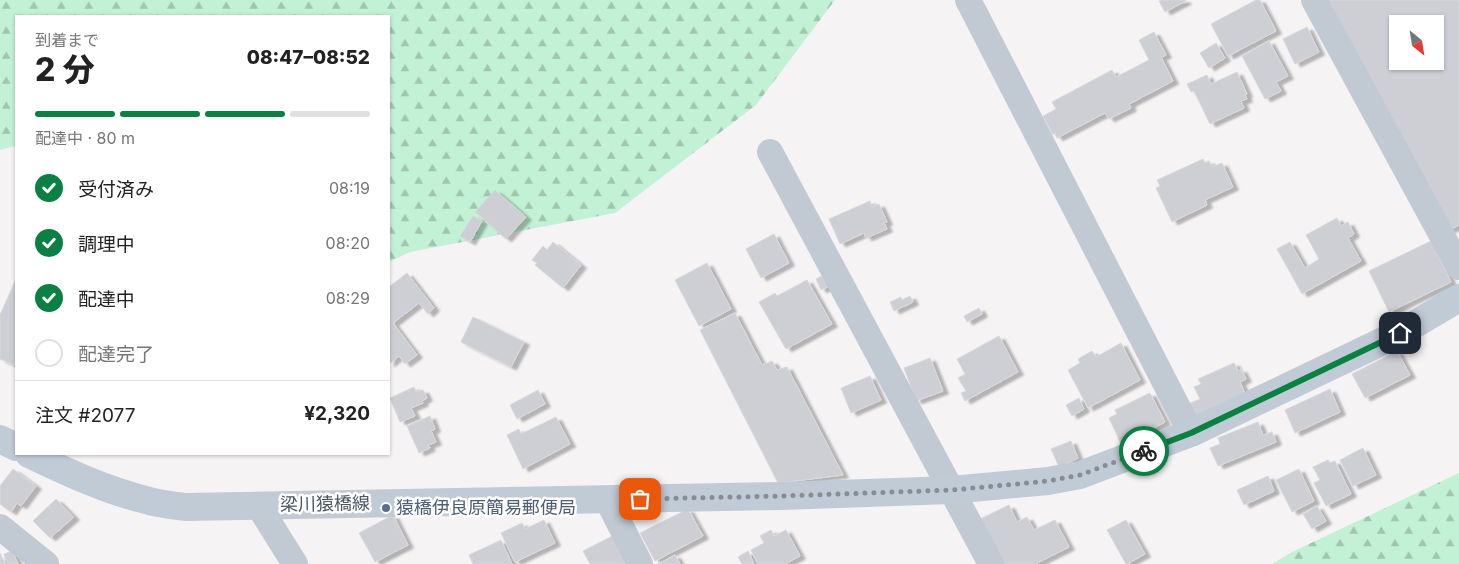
<!DOCTYPE html>
<html lang="ja">
<head>
<meta charset="utf-8">
<style>
  body { margin:0; font-family:Inter,"Noto Sans JP",sans-serif; background:#f6f6f6; color:#222; height:100vh; display:flex; flex-direction:column; font-size:19px; white-space:nowrap }
  * { box-sizing:border-box; margin:0 }
  p { font-size:16px; color:#767676 }
  .icon { flex:none; width:28px; height:28px; fill:none; stroke:currentColor; stroke-width:2; stroke-linecap:round; stroke-linejoin:round }
  .map { position:relative; flex:1; overflow:hidden }
  .panel { position:absolute; left:15px; top:15px; width:375px; height:440px; display:flex; flex-direction:column; background:#fff; border-radius:0px; box-shadow:0 1px 4px #0004 }
  .panel>* { flex:none }
  .needle { width:32px; rotate:150deg }
  .buttons { position:absolute; left:1389px; top:15px; display:grid; gap:10px }
  .buttons a { display:grid; place-items:center; width:55px; height:55px; border-radius:0px; background:#fff; box-shadow:0 1px 4px #0004; font-size:25px }
  .pin { position:absolute; display:grid; place-items:center; width:42px; height:42px; color:#fff; margin:-21px; border-radius:10px; box-shadow:0 2px 8px #0006 }
  .courier { position:absolute; display:grid; place-items:center; width:50px; height:50px; margin:-25px; border:4px solid #0b8043; border-radius:50%; background:#fff; color:#222; box-shadow:0 1px 6px #0007 }
  .head em { font-style:normal; font-weight:800 }
  .head div { display:flex; flex-direction:column-reverse }
  .head { display:flex; align-items:center; justify-content:space-between; height:85px; padding:0 20px }
  h1 { font-size:32px; font-weight:800; line-height:38px }
  .bar { display:grid; grid-template-columns:repeat(4,1fr); gap:8px 5px; align-content:center; height:60px; padding:0 20px }
  .bar i { height:6px; border-radius:4px; background:#e0e0e0 }
  .bar .current { background:#0b8043 }
  .bar p { grid-column:span 4 }
  .line { display:flex; align-items:center; gap:12px; padding:0 20px; border-top:1px solid #e0e0e0 }
  .line div { flex:1 }
  ol { padding:0 20px; list-style:none }
  li { display:flex; align-items:center; gap:15px; height:55px }
  li p { margin-inline-start:auto }
  li .icon { padding:5px; border-radius:50%; background:#0b8043; color:#fff; stroke-width:4 }
  li:last-child { color:#767676 }
  li i { width:28px; height:28px; border:2px solid #e0e0e0; border-radius:50% }
  .map>svg:first-child { display:block }
  .forest { fill:url(#forest-firs) }
  .building { fill:#cdcfd5; stroke:#d7d9de; fill-rule:evenodd; filter:url(#shadow) }
  .lines { fill:none; stroke-linecap:round; stroke-linejoin:round }
  .minor { stroke:#c1cad2; stroke-width:26 }
  .secondary { stroke:#c1cbd6; stroke-width:28 }
  .done { stroke:#868d94; stroke-width:5; stroke-dasharray:0 9 }
  .route { stroke:#0b8043; stroke-width:6 }
  .service-dot { fill:#5c6f8a; stroke:#fff; stroke-width:2 }
  .labels { text-anchor:middle; stroke-width:5; stroke-linejoin:round; paint-order:stroke }
  .street-label { font-size:18px; fill:#4a5661; stroke:#fff }
  .service-label { font-size:18px; fill:#4e5e75; stroke:#fff; text-anchor:start }
</style>
</head>
<body>
<div class="map">
<svg width="1459" height="564" viewBox="0 0 1459 564">
  <defs>
    <pattern id="forest-firs" width="22" height="20" patternUnits="userSpaceOnUse" patternTransform="scale(1.25)"><rect width="22" height="20" fill="#c3f1d5"/><path d="M5 1l3.5 6h-7zM16 11l3.5 6h-7z" fill="#a0c6b0"/></pattern>
    <filter id="shadow"><feDropShadow dx="5.5" dy="3" stdDeviation="1" flood-color="#0004"/></filter>
  </defs>
  <rect width="100%" height="100%" fill="#f5f3f3"/>
  <!-- forest -->
  <path class="forest" d="M0 0H835L756 105 615 213 410 252 389 262V16H16V146L0 150Z
    M1459 473V564H1272L1292 552Z"/>
  <!-- building -->
  <path class="building" d="M1161 0H1185L1186 1 1165 12 1159 1Z
    M1256 0H1260L1276 31 1228 56 1211 24Z
    M1324 0H1459V225L1449 230ZM1398 24H1435V61H1398Z
    M1307 27 1319 52 1295 64 1283 39Z
    M1154 32 1166 55 1161 57 1173 81 1129 104 1131 108 1109 119 1105 113 1057 138 1055 133 1053 135 1043 116 1056 109 1052 102 1112 70 1116 77 1149 60 1139 40Z
    M1269 41 1288 76 1276 82 1281 91 1265 99 1242 56Z
    M1216 43 1225 58 1209 68 1200 53Z
    M1237 72 1247 94 1245 95 1247 99 1241 101 1244 108 1210 124 1194 91 1191 92 1187 84 1207 75 1211 84Z
    M1203 159 1205 163 1209 161 1212 167 1222 163 1233 187 1205 200 1207 205 1172 222 1156 188 1160 186 1157 180Z
    M495 190 526 217 506 239 475 212Z
    M870 201 872 207 879 204 887 222 884 223 887 229 866 238 864 233 840 244 829 219Z
    M473 216 482 221 470 242 460 236Z
    M1337 218 1341 226 1348 222 1354 234 1348 238 1361 261 1302 294 1277 249 1290 242 1305 268 1319 259 1306 235Z
    M774 234 789 263 761 278 746 249Z
    M1431 241 1451 282 1389 312 1369 271Z
    M553 242 581 265 563 288 535 265 537 263 532 260 543 246 547 250Z
    M707 263 731 309 699 326 675 280Z
    M407 273 434 308 428 314 419 303 393 323 417 355 405 364 399 356 389 364V287Z
    M828 273 833 284 821 290 816 279Z
    M16 279V359L14 365 0 359V315Z
    M807 280 832 324 786 349 759 302 775 293 777 296Z
    M910 296 913 302 894 311 890 302 901 297 902 300Z
    M979 308 982 314 967 322 964 316Z
    M735 313 762 365 772 361 777 370 787 367 843 475 778 483 700 330Z
    M473 317 524 342 511 367 461 342Z
    M999 336 1018 372 965 401 961 393 966 391 958 378 965 374 957 359Z
    M1121 343 1140 380 1088 408 1068 370 1080 363 1078 359 1092 351 1096 357Z
    M1397 351 1410 375 1365 398 1352 374Z
    M930 358 943 391 916 401 904 368Z
    M1234 363 1238 371 1241 369 1246 379 1240 382 1245 394 1194 417 1188 404 1200 399 1194 387 1201 384 1198 379Z
    M870 376 881 400 851 413 841 388Z
    M414 387 416 392 423 390 427 398 422 401 423 403 411 408 415 416 400 422 390 398Z
    M1330 389 1340 412 1295 433 1285 410Z
    M538 390 545 404 517 419 510 405Z
    M1150 393 1165 422 1150 430 1152 433 1123 448 1109 418 1117 414 1115 410Z
    M1079 398 1084 409 1072 416 1066 405Z
    M430 416 435 429 431 431 436 442 428 445 430 448 419 453 407 426Z
    M556 417 570 444 523 469 507 435 519 429 521 434Z
    M1258 422 1263 435 1272 432 1276 442 1218 466 1210 448 1220 444 1218 438Z
    M1071 441 1078 458 1059 467 1051 449Z
    M1363 448 1376 475 1353 486 1340 460Z
    M1328 460 1330 463 1335 461 1351 494 1326 506 1314 483 1320 480 1313 467Z
    M13 469 36 486 21 506 17 503 11 512 0 504V486Z
    M1299 469 1314 501 1292 512 1276 480Z
    M1268 476 1274 491 1244 505 1237 490Z
    M56 499 74 517 50 538 33 521Z
    M1009 505 1017 522 1027 517 1034 530 1055 520 1069 547 1035 564H1002L980 519Z
    M1317 506 1326 521 1312 529 1303 514Z
    M688 509 703 536 655 561 640 533Z
    M393 515 408 545 375 562 359 533Z
    M544 520 555 543 515 562 501 533 522 523 525 529Z
    M1126 520 1145 554 1127 564H1126L1107 530Z
    M771 530 774 536 786 530 800 556 785 564H758L751 550 764 543 760 536Z
    M614 535 629 564H590L583 551Z
    M501 540 512 564H473L469 555Z
    M12 551 18 564H8L4 554Z
    M748 551 754 564H742L738 557Z
    M0 553 5 564H0Z
    M675 555 680 564H658Z"/>
  <g class="lines">
    <!-- minor -->
    <path class="minor" d="M968 0 1191 433
      M1314 0 1459 267
      M770 152 991 564
      M607 499 640 564
      M258 505 295 564
      M0 527 46 564"/>
    <!-- secondary -->
    <path class="secondary" d="M0 439 16 447
      M29 454C67 472 105 490 146 500 158 504 172 505 185 507L782 496 951 490 1048 481 1080 475 1191 433 1400 333 1459 298"/>
  </g>
  <g class="lines">
    <!-- done -->
    <path class="done" d="M640 499 782 496 952 490 1017 484 1048 481 1080 475 1144 451"/>
    <!-- route -->
    <path class="route" d="M1144 451 1191 433 1400 333"/>
  </g>
  <!-- markers -->
  <circle class="service-dot" cx="386" cy="508" r="5"/>
  <g class="labels">
    <!-- street labels -->
    <g class="street-label">
      <text transform="translate(325 504) rotate(-1)" y="6">梁川猿橋線</text>
    </g>
    <!-- service labels -->
    <g class="service-label">
      <text x="396" y="514">猿橋伊良原簡易郵便局</text>
    </g>
  </g>
</svg>
<div class="buttons">
<a><svg class="needle" viewBox="-14 -14 28 28"><path d="M0-13l5 13h-10z" fill="#e53935"/><path d="M0 13l5-13h-10z" fill="#767676"/></svg></a>
</div>
<div class="pin" style="left:640px;top:499px;background:#ea580c"><svg class="icon" aria-label="bag" viewBox="0 0 24 24"><path d="M5 8h14l-1 12H6zM9 8a3 3 0 0 1 6 0"/></svg></div>
<div class="pin" style="left:1400px;top:333px;background:#1f2937"><svg class="icon" aria-label="home" viewBox="0 0 24 24"><path d="M3 11l9-7 9 7M6 9v11h12V9"/></svg></div>
<div class="courier" style="left:1144px;top:451px"><svg class="icon" aria-label="bike" viewBox="0 0 24 24"><circle cx="6" cy="16" r="4"/><circle cx="18" cy="16" r="4"/><path d="M6 16l4-8h5l3 8M10 8l3 8H6M13 5h3"/></svg></div>
<section class="panel">
<div class="head"><div><h1>2 分</h1><p>到着まで</p></div><em>08:47–08:52</em></div>
<div class="bar"><i class="current"></i><i class="current"></i><i class="current"></i><i></i><p>配達中 · 80 m</p></div>
<ol>
<li><svg class="icon" aria-label="check" viewBox="0 0 24 24"><path d="M5 12l5 5 9-10"/></svg>受付済み<p>08:19</p></li>
<li><svg class="icon" aria-label="check" viewBox="0 0 24 24"><path d="M5 12l5 5 9-10"/></svg>調理中<p>08:20</p></li>
<li><svg class="icon" aria-label="check" viewBox="0 0 24 24"><path d="M5 12l5 5 9-10"/></svg>配達中<p>08:29</p></li>
<li><i></i>配達完了</li>
</ol>
<div class="line" style="height:65px"><div>注文 #2077</div><b>¥2,320</b></div>
</section>
</div>
</body>
</html>
